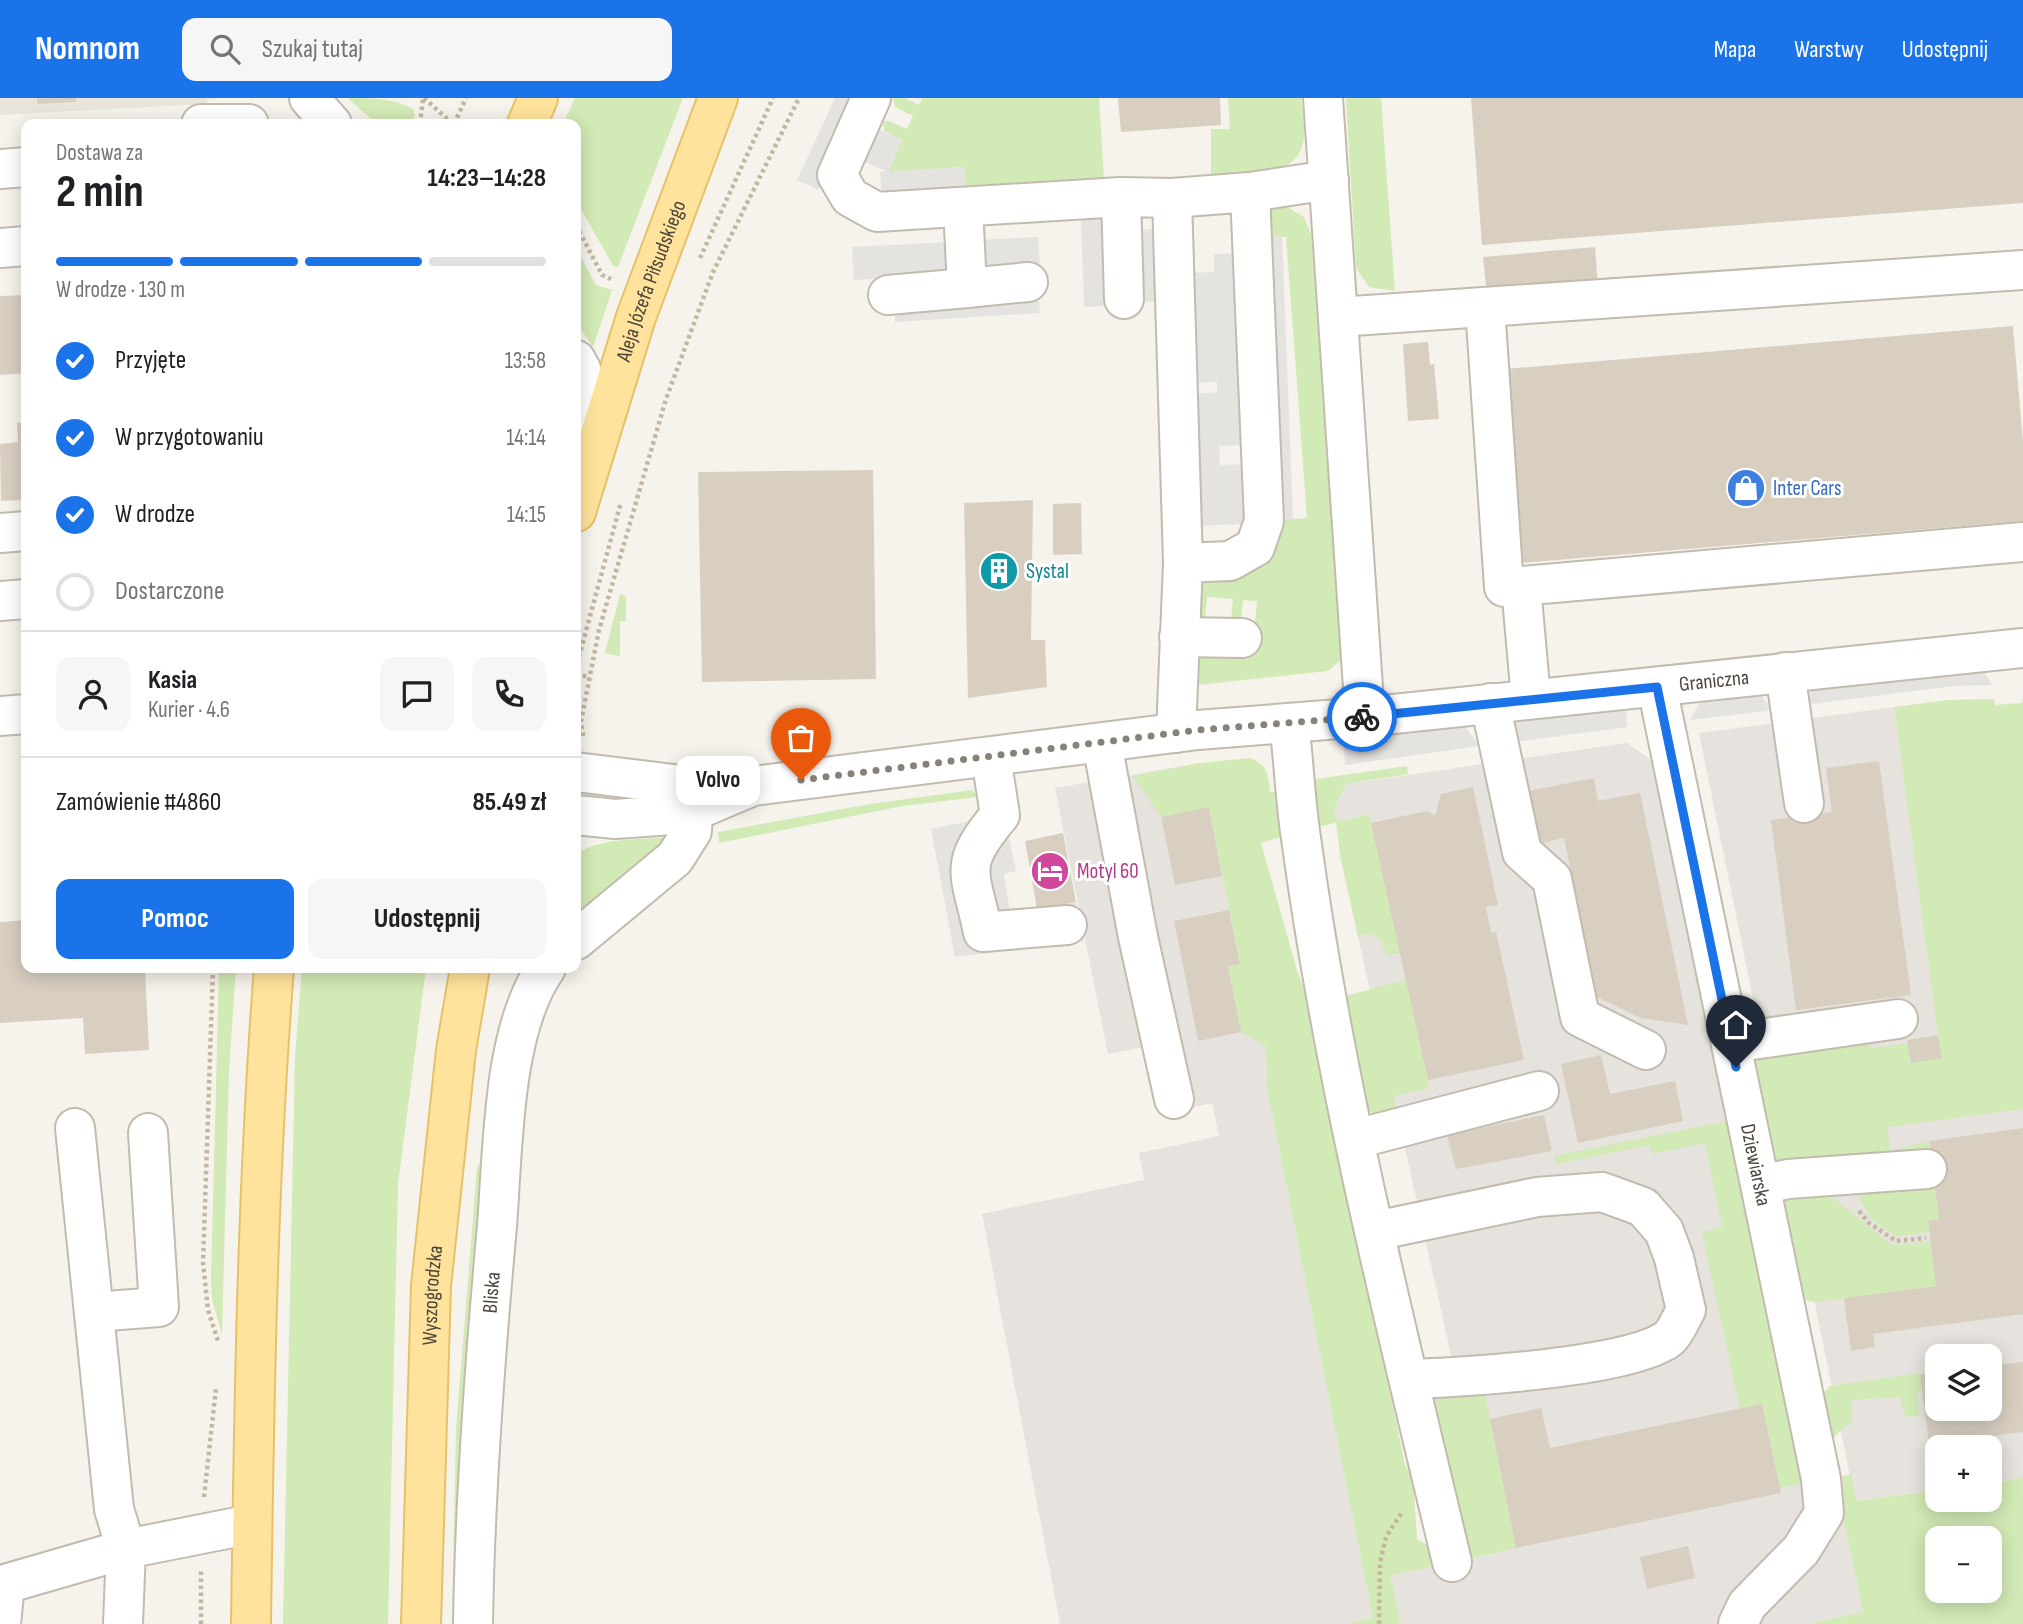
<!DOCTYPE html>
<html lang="pl">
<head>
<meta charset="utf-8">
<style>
  body { margin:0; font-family:"Sofia Sans Condensed",sans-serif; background:#f6f6f6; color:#202124; height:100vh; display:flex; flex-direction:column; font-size:26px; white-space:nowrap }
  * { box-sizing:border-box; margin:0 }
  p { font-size:23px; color:#757577 }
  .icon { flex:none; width:38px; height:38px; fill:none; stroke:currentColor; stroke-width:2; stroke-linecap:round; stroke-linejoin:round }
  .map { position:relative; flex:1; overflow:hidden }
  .details { position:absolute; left:21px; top:21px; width:560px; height:854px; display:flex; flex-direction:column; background:#fff; border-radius:14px; box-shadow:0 4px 18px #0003 }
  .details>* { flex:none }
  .tools { position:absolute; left:1925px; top:1246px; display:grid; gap:14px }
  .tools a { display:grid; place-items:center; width:77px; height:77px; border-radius:14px; background:#fff; box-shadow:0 4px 18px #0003; font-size:35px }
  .pin { position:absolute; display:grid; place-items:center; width:60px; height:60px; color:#fff; margin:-72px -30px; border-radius:50% 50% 50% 0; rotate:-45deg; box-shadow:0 0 7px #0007 }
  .pin .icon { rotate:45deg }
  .courier { position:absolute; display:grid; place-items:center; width:70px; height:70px; margin:-35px; border:5px solid #1a73e8; border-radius:50%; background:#fff; color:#222; box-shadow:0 2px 9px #0007 }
  .bubble { position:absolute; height:49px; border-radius:14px; background:#fff; box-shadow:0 4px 18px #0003; font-size:23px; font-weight:700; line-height:49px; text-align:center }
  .headline em { font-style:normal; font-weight:700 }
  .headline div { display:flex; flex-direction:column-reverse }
  .headline { display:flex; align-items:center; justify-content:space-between; height:119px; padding:0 35px }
  h1 { font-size:46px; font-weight:700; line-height:52px }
  .bar { display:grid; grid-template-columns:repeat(4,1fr); gap:10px 7px; align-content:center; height:84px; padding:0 35px }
  .bar i { height:9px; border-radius:5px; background:#e0e0e0 }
  .bar .selected { background:#1a73e8 }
  .bar p { grid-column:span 4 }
  .line { display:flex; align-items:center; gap:18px; padding:0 35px; border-top:2px solid #e0e0e0 }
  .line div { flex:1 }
  .round { display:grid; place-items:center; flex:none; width:74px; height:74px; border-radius:14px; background:#f6f6f6 }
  ol { padding:0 35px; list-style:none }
  li { display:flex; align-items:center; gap:21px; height:77px }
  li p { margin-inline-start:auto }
  li .icon { padding:7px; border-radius:50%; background:#1a73e8; color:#fff; stroke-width:4 }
  li:last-child { color:#757577 }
  li i { width:38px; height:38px; border:4px solid #e0e0e0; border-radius:50% }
  .action { display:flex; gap:14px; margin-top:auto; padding:14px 35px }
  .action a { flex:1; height:80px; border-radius:14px; background:#1a73e8; color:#fff; font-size:28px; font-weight:700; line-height:80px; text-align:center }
  .action a+a { background:#f6f6f6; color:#202124 }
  header { display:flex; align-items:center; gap:42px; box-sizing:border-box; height:98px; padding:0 35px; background:#1a73e8; color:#fff }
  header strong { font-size:33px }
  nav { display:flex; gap:38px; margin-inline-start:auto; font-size:24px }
  .search { width:490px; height:63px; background:#f6f6f6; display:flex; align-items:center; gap:18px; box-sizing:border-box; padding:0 24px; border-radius:14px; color:#757577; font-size:26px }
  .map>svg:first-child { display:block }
  .residential { fill:#eae5da }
  .industrial { fill:#e6e2dd; fill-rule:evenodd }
  .green { fill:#d2eab5; fill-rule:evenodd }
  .parking { fill:#e5e3e0 }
  .building { fill:#d8cfc1 }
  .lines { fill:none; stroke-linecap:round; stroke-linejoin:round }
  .minor-casing { stroke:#c2bbae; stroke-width:42 }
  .major-casing { stroke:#e6c16a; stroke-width:42 }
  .path { stroke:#c4b79f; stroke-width:4.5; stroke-dasharray:3.5 3.5; stroke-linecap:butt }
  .minor { stroke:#fff; stroke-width:38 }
  .major { stroke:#ffe39c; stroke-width:38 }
  .done { stroke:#878178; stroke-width:7; stroke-dasharray:0 12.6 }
  .route { stroke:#1a73e8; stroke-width:9 }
  .labels { text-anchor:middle; stroke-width:6; stroke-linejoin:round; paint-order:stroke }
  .street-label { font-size:21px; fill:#4b4439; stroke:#fff }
  .shop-label { font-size:21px; fill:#366cbe; stroke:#fff; text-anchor:start }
  .culture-label { font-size:21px; fill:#0d838f; stroke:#fff; text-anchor:start }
  .hotel-label { font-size:21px; fill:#b23c85; stroke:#fff; text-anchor:start }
</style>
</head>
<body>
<header>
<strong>Nomnom</strong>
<div class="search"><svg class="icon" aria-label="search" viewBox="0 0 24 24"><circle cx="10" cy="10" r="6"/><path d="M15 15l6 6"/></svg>Szukaj tutaj</div>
<nav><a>Mapa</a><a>Warstwy</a><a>Udostępnij</a></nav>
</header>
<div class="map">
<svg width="2023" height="1526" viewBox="0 0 2023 1526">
  <rect width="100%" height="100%" fill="#f6f3ec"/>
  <!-- residential -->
  <path class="residential" d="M0 0H210L205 6 0 17Z"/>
  <!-- industrial -->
  <path class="industrial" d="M1894 609 1949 1019 2023 1011V1380L1990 1385V1349H1937V1392L1855 1403 1699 635ZM1937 1258H1990V1311H1937Z
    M1627 645 1653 663 1801 1385 1843 1378 1842 1414 1863 1514 1807 1526H1400L1391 1476 1495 1455 1341 762 1335 709 1346 686Z
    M1200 665 1240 865 1266 948 1267 990 1373 1520 1344 1526H1060L982 1116 1144 1082 1139 1055 1219 1038 1212 1005 1173 1014 1145 949 1108 956 1055 690Z"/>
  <!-- green -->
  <path class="green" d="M347 0C369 0 394 0 413 11L415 17 411 26H377Z
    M575 0H683L618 169 613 168 576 102V26H563Z
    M893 0H905L919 7 922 0H1099L1104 81 966 94 964 69 888 74 902 42 884 33 883 23H889L907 31 913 18 895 9Z
    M1228 0H1301C1302 14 1306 31 1303 45 1296 81 1240 78 1211 83V31H1230Z
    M1346 0H1381L1395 193 1369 189 1356 170Z
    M1282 106 1304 119 1311 136 1342 561 1328 573 1188 588 1198 558 1252 555 1257 503 1243 502 1241 523 1231 522 1233 501 1207 499 1205 525 1196 519 1197 497 1206 481 1276 422 1307 420 1286 139H1267V120L1271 108Z
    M576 150 596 187 612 192 593 249 576 224Z
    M620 496 626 499V523H620V558L605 555Z
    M2023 599V1011L1887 1029 1890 1053 1929 1043 1931 1064 1778 1071 1773 1061 1754 959 1869 941 1871 950 1908 945 1911 965 1941 960 1894 609 1948 602 1994 601 1995 607 2022 605Z
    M1250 660C1268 667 1268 676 1270 694L1281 693 1287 737 1261 745 1297 872 1311 908 1405 1367 1413 1380 1417 1441 1437 1453 1440 1467 1391 1477 1400 1526H1344L1373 1520 1267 990 1266 948 1241 934 1228 868 1240 865 1209 710 1161 719 1133 678 1200 665Z
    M1407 668 1408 676 1346 686 1335 709 1337 724 1369 716 1400 855 1388 857 1379 841 1371 835 1358 838 1341 762 1336 725 1317 729 1312 691 1316 681Z
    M972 692 978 699 903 708 719 745 718 734 870 706Z
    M669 739 670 744 576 821V756C602 739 639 742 669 739Z
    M219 870H236L229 972 222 1237 212 1201 211 1181Z
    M302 870H426L398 1086 388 1526H283L295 959Z
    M1406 882 1429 990 1394 998 1397 1015 1376 1018 1368 1012 1345 898Z
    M1727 1023 1801 1386 1780 1390 1762 1306 1740 1311 1702 1134 1722 1129 1705 1045 1653 1056 1650 1047 1556 1066 1554 1058Z
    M481 1063H490L459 1526H452L456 1330 477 1070Z
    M1933 1077 1939 1121 1928 1123 1929 1134 1897 1139 1873 1123 1848 1082Z
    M1813 1084 1888 1144 1894 1147 1931 1143 1936 1188 1814 1204 1804 1202 1780 1100Z
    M1920 1275 1922 1292 1916 1293 1919 1317 1905 1319 1900 1299 1852 1302 1851 1323 1832 1341 1821 1298 1830 1288Z
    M1484 1291 1516 1450 1463 1462 1424 1294Z
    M1851 1376 1856 1403 1937 1392V1402H1990V1385L2023 1380V1526H1807L1863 1514 1842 1414 1843 1378ZM1937 1440H1990V1493H1937Z"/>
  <!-- parking -->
  <path class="parking" d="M835 0H860L818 92 797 82Z
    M878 31 902 42 888 74 964 69 966 94 882 100 880 74 886 73 863 63Z
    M1108 120 1111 208 1084 209 1081 121Z
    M1161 131 1162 203 1137 204 1136 132Z
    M1282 138 1293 421 1276 422 1267 139Z
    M1038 139 1040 169 979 173 978 142Z
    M949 144 951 176 854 182 852 149Z
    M1239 155 1246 347 1219 348 1220 367 1247 366 1249 426 1195 428 1191 296 1217 294V284L1193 285 1189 175 1214 174V156Z
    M1038 191 1040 215 895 224 894 200Z
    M1981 569 1992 587 1954 588 1804 607 1815 586Z
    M1756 593 1774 612 1690 622 1703 599Z
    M1626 610 1627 629 1507 645 1518 620Z
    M1463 625 1479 648 1345 667 1343 638Z
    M1004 716 1016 773 1004 776 1010 814 1076 804 1084 843 955 859 931 731Z"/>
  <!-- building -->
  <path class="building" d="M37 0H76V4L37 6Z
    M1118 0H1220L1221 27 1121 34Z
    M1471 0H2023V105L1482 147Z
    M1595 149 1598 188 1487 197 1483 159Z
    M26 197V275L0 277V198Z
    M2013 228 2023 344V423L1521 465 1505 271Z
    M1428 244 1430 267 1434 266 1439 321 1408 323 1403 246Z
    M26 324V402L1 403 0 346 18 344 17 325Z
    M873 372 876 581 702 584 698 374Z
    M1033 402 1031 542H1045L1047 589 968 600 964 405Z
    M1081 405 1082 456 1053 457V406Z
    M1879 663 1911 897 1796 912 1771 722 1832 714 1826 670Z
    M1594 680 1598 703 1640 695 1688 927 1641 920 1597 899 1564 740 1538 746 1528 693Z
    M1473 689 1498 807 1486 809 1491 835 1496 834 1524 962 1428 982 1371 725 1427 713 1435 718 1441 696Z
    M1209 709 1222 778 1175 787 1161 719Z
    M1063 735 1076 804 1037 811 1025 743Z
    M1229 812 1240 866 1228 868 1241 934 1198 943 1174 823Z
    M26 822V870H145L149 952 85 956 83 920 0 925V824Z
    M1938 937 1942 960 1911 965 1907 942Z
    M1601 957 1610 996 1675 983 1683 1023 1578 1045 1561 966Z
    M1544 1017 1552 1053 1456 1071 1447 1037Z
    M2023 1030V1216L1873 1236 1875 1249 1851 1253 1844 1200 1936 1188 1928 1123 1939 1121 1929 1043Z
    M2023 1264V1334L1929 1346 1920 1277 1937 1274V1311H1990V1268Z
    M1762 1306 1781 1395 1516 1450 1490 1321 1541 1310 1550 1350Z
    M1688 1448 1695 1480 1647 1491 1640 1459Z"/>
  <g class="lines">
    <!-- minor casing -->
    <g class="minor-casing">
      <g id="minor">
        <path d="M309 0 332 26"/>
        <path d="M871 0 837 77 850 99 877 114 1121 99 1172 100"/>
        <path d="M1323 0 1365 619"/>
        <path d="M201 26H249"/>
        <path d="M0 71 26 69"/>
        <path d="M1250 94 1329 82"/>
        <path d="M1121 99 1124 201"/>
        <path d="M0 150 26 148"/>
        <path d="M967 190 1028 184"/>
        <path d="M888 197 967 190 963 109"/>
        <path d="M1485 209 1504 489 1521 488"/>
        <path d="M1338 219 2023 172"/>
        <path d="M576 262C594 291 590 324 589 356"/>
        <path d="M0 435 26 433"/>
        <path d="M0 503 26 501"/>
        <path d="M1179 539 1242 540"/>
        <path d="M1785 574 1804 705"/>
        <path id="s1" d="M1657 589 1821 1381 1824 1415 1801 1452 1747 1507 1738 1526"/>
        <path d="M1531 601 1521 488 2023 444"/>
        <path d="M1490 605 1522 754 1552 781 1580 919 1646 952"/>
        <path d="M0 618 26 616"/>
        <path d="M1289 625C1294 663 1295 702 1301 740 1334 984 1395 1225 1452 1464"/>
        <path d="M1176 635 1183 465 1172 100 1250 94 1264 423 1255 449 1230 463 1183 465"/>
        <path d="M1102 645 1138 839 1174 1001"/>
        <path d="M991 659 1000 717C957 768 970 772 983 834L1067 827"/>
        <path d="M576 674 681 687 720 688"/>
        <path id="s2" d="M576 717 615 721 687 716 753 688 1198 632 1365 619 2023 550"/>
        <path d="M576 842 675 760 692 733 694 693"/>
        <path d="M1731 945 1898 921"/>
        <path d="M1356 1041 1539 993"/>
        <path d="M1761 1087 1788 1081 1927 1071"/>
        <path d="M1375 1133 1537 1099 1602 1094 1643 1109 1664 1133 1674 1160 1686 1212C1681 1220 1676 1234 1669 1240 1632 1270 1461 1279 1409 1281"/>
        <path d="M94 1214 159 1209 148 1035"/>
        <path d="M1 1526 5 1486 126 1451 114 1411 75 1030"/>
        <path d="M123 1526 126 1451 242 1428"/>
        <path id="s3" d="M473 1526C475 1393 485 1260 497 1128 503 1051 502 933 546 870"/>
      </g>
    </g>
    <!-- major casing -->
    <g class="major-casing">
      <g id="major">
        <path d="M527 26 538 0"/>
        <path id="s4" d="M576 414 636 219 718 0"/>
        <path d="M251 1526C254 1307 257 1088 274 870"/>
        <path id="s5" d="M421 1526 431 1188 456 952 470 870"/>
      </g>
    </g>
    <!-- path -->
    <path class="path" d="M424 0 453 26
      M420 26 423 0
      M454 26 466 0
      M576 127 602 177 611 181
      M700 160 773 0
      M579 559 621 404
      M576 576 589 579
      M583 638 581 623 599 532 666 301 713 174 799 0
      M213 870 203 1165 208 1212 218 1243
      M1859 1113 1869 1125 1896 1143 1926 1140
      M204 1399 216 1290
      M201 1526V1471
      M1379 1526 1380 1464 1386 1439 1402 1414"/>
    <!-- minor -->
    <use href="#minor" class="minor"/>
    <!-- major -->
    <use href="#major" class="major"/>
  </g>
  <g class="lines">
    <!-- done -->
    <path class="done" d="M801 682 1198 632 1362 619"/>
    <!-- route -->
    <path class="route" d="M1362 619 1657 589 1736 969"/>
  </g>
  <!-- icons -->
  <defs>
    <g id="shop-disc" transform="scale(2.0125)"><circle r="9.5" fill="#3f7fe0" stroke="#fff"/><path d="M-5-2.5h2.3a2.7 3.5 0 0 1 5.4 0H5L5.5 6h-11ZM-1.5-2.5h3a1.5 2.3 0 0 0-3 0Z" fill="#fff"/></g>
    <g id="building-disc" transform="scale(2.0125)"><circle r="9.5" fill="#0f9aa8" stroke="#fff"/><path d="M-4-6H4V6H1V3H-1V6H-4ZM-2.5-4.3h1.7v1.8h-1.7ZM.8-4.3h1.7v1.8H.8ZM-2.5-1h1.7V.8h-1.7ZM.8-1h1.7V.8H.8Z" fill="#fff"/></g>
    <g id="hotel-disc" transform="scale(2.0125)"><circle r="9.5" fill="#d1479c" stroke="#fff"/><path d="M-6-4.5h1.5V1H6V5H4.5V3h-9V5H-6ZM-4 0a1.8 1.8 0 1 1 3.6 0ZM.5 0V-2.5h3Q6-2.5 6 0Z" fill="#fff"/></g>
  </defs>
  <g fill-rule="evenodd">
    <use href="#shop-disc" x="1746" y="390"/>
    <use href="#building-disc" x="999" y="473"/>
    <use href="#hotel-disc" x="1050" y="773"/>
  </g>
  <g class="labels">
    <!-- street labels -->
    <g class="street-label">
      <text dy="7" stroke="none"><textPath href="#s4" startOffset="243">Aleja Józefa Piłsudskiego</textPath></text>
      <text dy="7" stroke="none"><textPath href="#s2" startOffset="1150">Graniczna</textPath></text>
      <text dy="7" stroke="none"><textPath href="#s1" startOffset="488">Dziewiarska</textPath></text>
      <text dy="7" stroke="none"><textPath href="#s3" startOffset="332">Bliska</textPath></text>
      <text dy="7" stroke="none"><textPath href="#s5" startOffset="329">Wyszogrodzka</textPath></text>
    </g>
    <!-- shop labels -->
    <g class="shop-label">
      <text x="1773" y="397">Inter Cars</text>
    </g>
    <!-- culture labels -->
    <g class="culture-label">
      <text x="1026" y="480">Systal</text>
    </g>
    <!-- hotel labels -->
    <g class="hotel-label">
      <text x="1077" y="780">Motyl 60</text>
    </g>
  </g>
</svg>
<div class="tools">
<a><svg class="icon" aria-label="layers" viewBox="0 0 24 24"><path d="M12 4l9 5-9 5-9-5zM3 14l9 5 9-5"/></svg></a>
<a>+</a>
<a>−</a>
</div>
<div class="pin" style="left:801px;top:682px;background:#ea580c"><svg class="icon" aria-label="bag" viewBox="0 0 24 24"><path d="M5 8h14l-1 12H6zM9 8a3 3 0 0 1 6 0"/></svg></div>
<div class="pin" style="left:1736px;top:969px;background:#1f2937"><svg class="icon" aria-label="home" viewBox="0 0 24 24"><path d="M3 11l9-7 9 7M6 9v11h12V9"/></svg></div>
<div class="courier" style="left:1362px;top:619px"><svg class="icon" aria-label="bike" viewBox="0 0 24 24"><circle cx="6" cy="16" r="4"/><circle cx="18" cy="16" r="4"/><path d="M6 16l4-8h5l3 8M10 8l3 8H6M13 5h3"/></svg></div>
<div class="bubble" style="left:676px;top:658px;width:84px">Volvo</div>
<section class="details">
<div class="headline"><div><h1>2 min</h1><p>Dostawa za</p></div><em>14:23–14:28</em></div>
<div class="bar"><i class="selected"></i><i class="selected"></i><i class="selected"></i><i></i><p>W drodze · 130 m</p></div>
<ol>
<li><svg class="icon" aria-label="check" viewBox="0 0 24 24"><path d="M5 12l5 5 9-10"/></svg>Przyjęte<p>13:58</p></li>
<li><svg class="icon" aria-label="check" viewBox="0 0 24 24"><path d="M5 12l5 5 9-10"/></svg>W przygotowaniu<p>14:14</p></li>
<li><svg class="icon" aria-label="check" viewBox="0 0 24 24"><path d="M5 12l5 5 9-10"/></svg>W drodze<p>14:15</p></li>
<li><i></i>Dostarczone</li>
</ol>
<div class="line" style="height:126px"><a class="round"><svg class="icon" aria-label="person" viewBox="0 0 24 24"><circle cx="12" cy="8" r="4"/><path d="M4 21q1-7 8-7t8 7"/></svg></a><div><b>Kasia</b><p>Kurier · 4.6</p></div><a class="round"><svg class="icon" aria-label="chat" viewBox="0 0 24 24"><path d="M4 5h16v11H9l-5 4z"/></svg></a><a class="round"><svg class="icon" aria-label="phone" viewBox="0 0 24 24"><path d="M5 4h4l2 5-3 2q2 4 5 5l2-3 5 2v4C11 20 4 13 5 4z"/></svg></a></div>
<div class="line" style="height:91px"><div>Zamówienie #4860</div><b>85.49 zł</b></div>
<div class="action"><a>Pomoc</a><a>Udostępnij</a></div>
</section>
</div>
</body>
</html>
